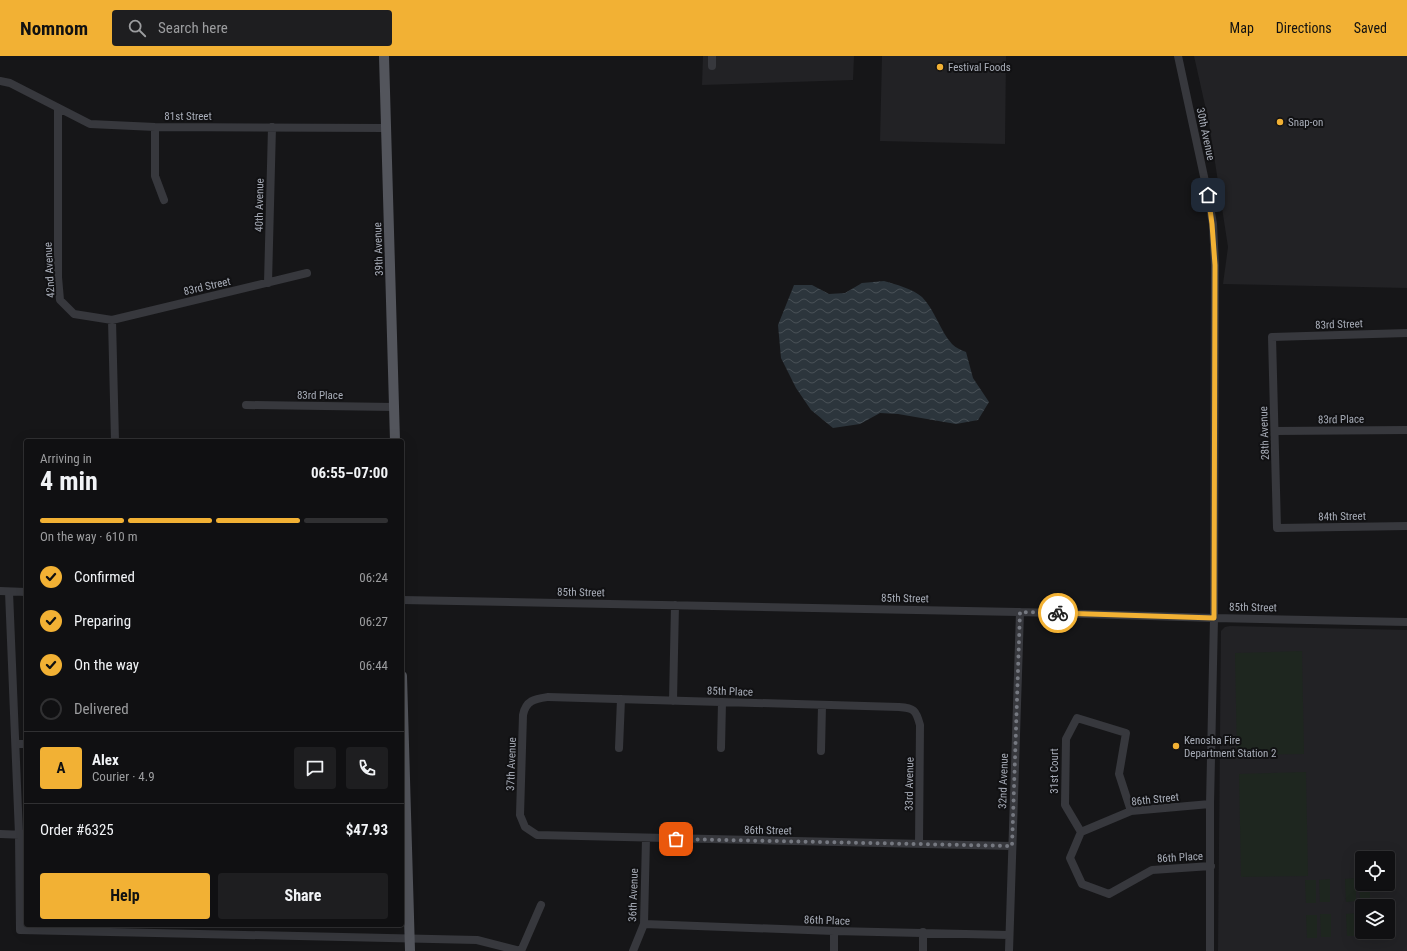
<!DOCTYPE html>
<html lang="en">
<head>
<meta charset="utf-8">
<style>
  body { margin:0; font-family:"Roboto Condensed",sans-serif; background:#1e1e20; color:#f1f3f6; height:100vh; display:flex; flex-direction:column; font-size:15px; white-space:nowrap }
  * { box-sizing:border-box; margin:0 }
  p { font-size:13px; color:#9c9d9f }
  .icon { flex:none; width:22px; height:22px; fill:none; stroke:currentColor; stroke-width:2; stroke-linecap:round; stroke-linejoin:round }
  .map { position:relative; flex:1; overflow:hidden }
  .side { position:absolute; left:24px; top:383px; width:380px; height:488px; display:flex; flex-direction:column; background:#101012; border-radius:4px; box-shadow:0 4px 16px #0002,0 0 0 1px #303032 }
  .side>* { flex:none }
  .fabs { position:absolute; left:1355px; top:795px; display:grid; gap:8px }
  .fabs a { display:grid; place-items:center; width:40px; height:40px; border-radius:4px; background:#101012; box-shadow:0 4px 16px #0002,0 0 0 1px #303032; font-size:20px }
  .pin { position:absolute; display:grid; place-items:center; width:34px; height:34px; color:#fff; margin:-17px; border-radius:8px; box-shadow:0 2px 6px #0006 }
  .courier { position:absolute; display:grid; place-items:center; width:40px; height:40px; margin:-20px; border:3px solid #f2b134; border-radius:50%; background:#fff; color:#222; box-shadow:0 1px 5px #0007 }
  .headline em { font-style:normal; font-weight:700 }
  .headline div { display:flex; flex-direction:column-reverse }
  .headline { display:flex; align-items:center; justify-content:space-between; height:68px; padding:0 16px }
  h1 { font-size:26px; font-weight:700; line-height:30px }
  .bar { display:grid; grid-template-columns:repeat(4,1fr); gap:6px 4px; align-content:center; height:48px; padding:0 16px }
  .bar i { height:5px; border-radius:3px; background:#303032 }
  .bar .on { background:#f2b134 }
  .bar p { grid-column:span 4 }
  .line { display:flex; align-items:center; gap:10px; padding:0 16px; border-top:1px solid #303032 }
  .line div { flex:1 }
  .round { display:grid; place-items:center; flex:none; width:42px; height:42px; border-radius:4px; background:#1e1e20 }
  ol { padding:0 16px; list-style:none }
  li { display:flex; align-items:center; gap:12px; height:44px }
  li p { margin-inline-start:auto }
  li .icon { padding:4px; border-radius:50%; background:#f2b134; color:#111; stroke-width:4 }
  li:last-child { color:#9c9d9f }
  li i { width:22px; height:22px; border:2px solid #303032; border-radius:50% }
  .button { display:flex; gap:8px; margin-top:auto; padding:8px 16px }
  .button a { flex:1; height:46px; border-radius:4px; background:#f2b134; color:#111; font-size:16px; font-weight:700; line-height:46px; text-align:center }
  .button a+a { background:#1e1e20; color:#f1f3f6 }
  header { display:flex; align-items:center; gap:24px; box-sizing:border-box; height:56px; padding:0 20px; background:#f2b134; color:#111 }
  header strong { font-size:19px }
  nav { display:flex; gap:22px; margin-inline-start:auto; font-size:14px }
  .search { width:280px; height:36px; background:#1e1e20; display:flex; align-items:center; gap:10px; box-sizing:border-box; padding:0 14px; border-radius:4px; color:#9c9d9f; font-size:15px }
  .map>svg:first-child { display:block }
  .built { fill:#222225; fill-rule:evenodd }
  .garden { fill:#1e261f }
  .water { fill:url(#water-waves) }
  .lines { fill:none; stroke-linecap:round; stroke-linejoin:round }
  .minor { stroke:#37383d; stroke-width:8 }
  .major { stroke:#53555c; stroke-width:10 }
  .done { stroke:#757880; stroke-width:4; stroke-dasharray:0 7.2 }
  .route { stroke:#f2b134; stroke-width:5 }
  .poi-dot { fill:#f2b134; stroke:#111113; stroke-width:1.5 }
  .labels { text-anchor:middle; stroke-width:4; stroke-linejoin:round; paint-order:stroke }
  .poi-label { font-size:11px; fill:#a8adb8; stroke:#111113; text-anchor:start }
  .street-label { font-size:11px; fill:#a8adb8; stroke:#111113 }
</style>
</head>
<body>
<header>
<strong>Nomnom</strong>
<div class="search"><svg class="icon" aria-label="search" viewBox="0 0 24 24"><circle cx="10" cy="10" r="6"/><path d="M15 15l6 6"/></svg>Search here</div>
<nav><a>Map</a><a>Directions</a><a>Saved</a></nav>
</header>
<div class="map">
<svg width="1407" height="895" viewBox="0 0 1407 895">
  <defs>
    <pattern id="water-waves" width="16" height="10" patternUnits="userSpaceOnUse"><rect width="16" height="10" fill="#2c353c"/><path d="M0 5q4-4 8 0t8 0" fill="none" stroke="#485056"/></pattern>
  </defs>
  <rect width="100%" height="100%" fill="#161618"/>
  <!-- built -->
  <path class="built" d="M703 0H854L853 24 702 29Z
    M882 0H1006L1005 88 880 85Z
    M1194 0H1407V232L1223 228 1228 191 1209 67Z
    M1230 570 1407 574V895H1218L1221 575 1225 571ZM1362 802H1388V828H1362ZM1362 850H1388V876H1362Z"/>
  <!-- garden -->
  <path class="garden" d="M1302 595 1304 698 1237 699 1235 597Z
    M1306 716 1308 820 1241 821 1239 718Z
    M1356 822V845L1346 846 1345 823Z
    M1359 822H1362V828H1370V845H1360Z
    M1330 823V846H1320L1319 824Z
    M1305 824H1316V847H1306Z
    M1357 857 1358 880H1347L1346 858Z
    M1360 857H1362V876H1371L1372 880H1361Z
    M1331 858V881H1321L1320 858Z
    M1306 859H1317V882H1307Z"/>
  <!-- water -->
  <path class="water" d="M884 225C895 228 913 233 922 241 935 254 940 275 952 288 956 292 961 294 966 296L973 322 989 346 978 364 956 368 898 358 880 357 860 368 833 372 811 354 796 332 781 302 778 269 794 229H812L829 238 845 237 862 227Z"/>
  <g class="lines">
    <!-- minor -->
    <path class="minor" d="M1178 0 1208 139 1213 168 1215 209 1214 562 1210 748V895
      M712 10V0
      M0 25 10 27 90 68 155 71 385 72
      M58 52V221L60 244 74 258 112 264 307 217
      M155 71V120L164 144
      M268 227 272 71
      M112 264 115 385
      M1407 277 1272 281 1277 472 1407 470
      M246 349 394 351
      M1275 375 1407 374
      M0 535 26 536
      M9 536 19 778 20 874 477 884 520 895
      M402 544 1020 556 1214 562 1407 566
      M673 645 675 549
      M16 688H26
      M619 692 621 643
      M721 692 722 646
      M821 695 822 649
      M1131 755 1119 718 1126 677 1077 662 1066 683 1065 749 1081 776 1070 802 1082 828 1109 838 1152 814 1211 810
      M1081 776 1131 755 1210 748
      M0 778 26 779
      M919 788 920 669C916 654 914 652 899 651L548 641C535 643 526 644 523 659L520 759 525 771 537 779C696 784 854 787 1012 790
      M644 868 834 875 1009 879
      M521 895 541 849
      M633 895 644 868 646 782
      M834 895V875
      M923 895V876
      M1009 895 1020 556"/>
    <!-- major -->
    <path class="major" d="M384 0 395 385
      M402 620 410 895"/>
  </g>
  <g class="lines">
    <!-- done -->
    <path class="done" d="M676 783 1012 790 1020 556 1058 557"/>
    <!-- route -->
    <path class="route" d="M1058 557 1214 562 1215 209 1212 168 1208 139"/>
  </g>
  <!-- markers -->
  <g class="poi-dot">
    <circle cx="940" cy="11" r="4"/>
    <circle cx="1280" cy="66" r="4"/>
    <circle cx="1176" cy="690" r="4"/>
  </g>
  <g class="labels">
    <!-- poi labels -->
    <g class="poi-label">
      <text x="948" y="15">Festival Foods</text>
      <text x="1288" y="70">Snap-on</text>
      <text x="1184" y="688">Kenosha Fire<tspan x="1184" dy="13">Department Station 2</tspan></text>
    </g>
    <!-- street labels -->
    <g class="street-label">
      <text x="188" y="64">81st Street</text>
      <text transform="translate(1206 78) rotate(78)" y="4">30th Avenue</text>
      <text transform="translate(259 149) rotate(-89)" y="4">40th Avenue</text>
      <text transform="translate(378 193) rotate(-92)" y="4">39th Avenue</text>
      <text transform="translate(49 214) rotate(-93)" y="4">42nd Avenue</text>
      <text transform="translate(207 230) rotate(-13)" y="4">83rd Street</text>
      <text transform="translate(1339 268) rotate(-2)" y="4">83rd Street</text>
      <text x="320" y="343">83rd Place</text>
      <text transform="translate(1341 363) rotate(-1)" y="4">83rd Place</text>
      <text transform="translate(1264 377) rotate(-92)" y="4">28th Avenue</text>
      <text transform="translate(1342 460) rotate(-1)" y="4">84th Street</text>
      <text transform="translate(581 536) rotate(1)" y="4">85th Street</text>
      <text transform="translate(905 542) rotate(1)" y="4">85th Street</text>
      <text transform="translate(1253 551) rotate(1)" y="4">85th Street</text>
      <text transform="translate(730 635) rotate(2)" y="4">85th Place</text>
      <text transform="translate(511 708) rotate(-88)" y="4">37th Avenue</text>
      <text transform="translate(1054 715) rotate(-90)" y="4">31st Court</text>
      <text transform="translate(1003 725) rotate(-88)" y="4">32nd Avenue</text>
      <text transform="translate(909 728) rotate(-89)" y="4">33rd Avenue</text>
      <text transform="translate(1155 743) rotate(-6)" y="4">86th Street</text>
      <text transform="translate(768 774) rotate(1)" y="4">86th Street</text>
      <text transform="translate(1180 801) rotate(-3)" y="4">86th Place</text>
      <text transform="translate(633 839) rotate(-88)" y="4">36th Avenue</text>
      <text transform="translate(827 864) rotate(2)" y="4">86th Place</text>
    </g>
  </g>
</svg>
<div class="fabs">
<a><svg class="icon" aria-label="locate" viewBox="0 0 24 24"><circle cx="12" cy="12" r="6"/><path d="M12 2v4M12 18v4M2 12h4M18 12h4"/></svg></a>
<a><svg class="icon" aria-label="layers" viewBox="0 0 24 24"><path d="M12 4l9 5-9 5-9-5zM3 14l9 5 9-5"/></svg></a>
</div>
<div class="pin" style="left:676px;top:783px;background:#ea580c"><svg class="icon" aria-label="bag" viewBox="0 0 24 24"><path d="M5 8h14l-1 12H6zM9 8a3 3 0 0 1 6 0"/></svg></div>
<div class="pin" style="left:1208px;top:139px;background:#1f2937"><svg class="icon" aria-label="home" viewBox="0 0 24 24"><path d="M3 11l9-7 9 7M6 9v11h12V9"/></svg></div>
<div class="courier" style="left:1058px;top:557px"><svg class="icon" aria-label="bike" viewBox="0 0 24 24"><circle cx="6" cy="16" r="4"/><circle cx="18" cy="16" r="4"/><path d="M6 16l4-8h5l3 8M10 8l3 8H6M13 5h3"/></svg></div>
<section class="side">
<div class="headline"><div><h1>4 min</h1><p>Arriving in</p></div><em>06:55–07:00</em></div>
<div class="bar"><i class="on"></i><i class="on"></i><i class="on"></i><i></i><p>On the way · 610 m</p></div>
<ol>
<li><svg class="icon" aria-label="check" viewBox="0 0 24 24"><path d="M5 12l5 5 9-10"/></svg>Confirmed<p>06:24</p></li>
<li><svg class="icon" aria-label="check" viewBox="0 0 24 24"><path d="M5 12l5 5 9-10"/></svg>Preparing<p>06:27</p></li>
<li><svg class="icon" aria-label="check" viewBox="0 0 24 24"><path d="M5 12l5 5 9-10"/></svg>On the way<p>06:44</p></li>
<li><i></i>Delivered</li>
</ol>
<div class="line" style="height:72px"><b class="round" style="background:#f2b134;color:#111">A</b><div><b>Alex</b><p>Courier · 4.9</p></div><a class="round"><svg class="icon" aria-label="chat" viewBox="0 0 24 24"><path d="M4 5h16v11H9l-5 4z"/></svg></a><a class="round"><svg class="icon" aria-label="phone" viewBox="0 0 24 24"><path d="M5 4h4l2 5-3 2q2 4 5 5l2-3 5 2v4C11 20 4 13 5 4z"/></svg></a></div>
<div class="line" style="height:52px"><div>Order #6325</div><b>$47.93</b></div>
<div class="button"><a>Help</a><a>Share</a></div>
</section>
</div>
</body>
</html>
